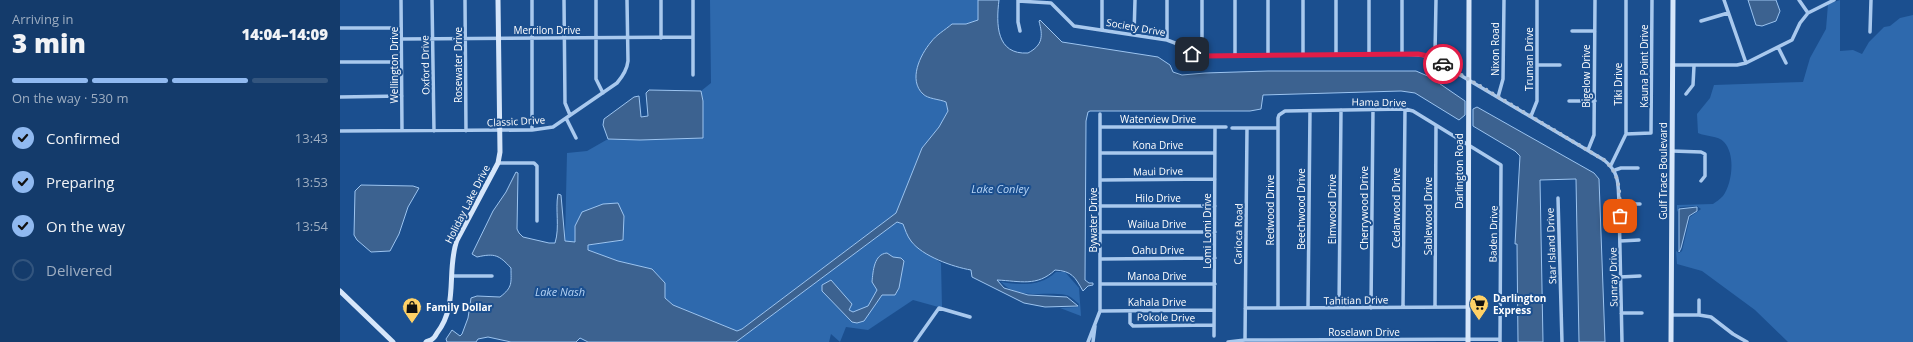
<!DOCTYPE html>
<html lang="en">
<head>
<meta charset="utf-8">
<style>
  body { margin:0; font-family:"Open Sans",sans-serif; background:#214673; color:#f1f3f6; height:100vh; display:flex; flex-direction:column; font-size:15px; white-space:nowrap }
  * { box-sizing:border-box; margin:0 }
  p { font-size:13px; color:#9dadc1 }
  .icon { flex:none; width:22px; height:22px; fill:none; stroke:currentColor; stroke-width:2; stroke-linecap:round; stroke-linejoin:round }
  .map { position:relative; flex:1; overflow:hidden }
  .drawer { display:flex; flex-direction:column; background:#143b6b; width:340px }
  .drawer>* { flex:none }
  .pin { position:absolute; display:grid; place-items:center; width:34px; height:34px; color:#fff; margin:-17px; border-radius:8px; box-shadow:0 2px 6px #0006 }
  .courier { position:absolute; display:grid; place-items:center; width:40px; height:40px; margin:-20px; border:3px solid #e11d48; border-radius:50%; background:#fff; color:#222; box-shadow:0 1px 5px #0007 }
  .headline em { font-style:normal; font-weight:800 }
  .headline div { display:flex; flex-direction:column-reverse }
  .headline { display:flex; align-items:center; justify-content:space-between; height:68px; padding:0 12px }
  h1 { font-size:26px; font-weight:800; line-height:30px }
  .bar { display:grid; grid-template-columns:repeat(4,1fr); gap:6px 4px; align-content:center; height:48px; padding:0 12px }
  .bar i { height:5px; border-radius:3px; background:#33557e }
  .bar .active { background:#90b9f0 }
  .bar p { grid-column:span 4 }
  ol { padding:0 12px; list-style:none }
  li { display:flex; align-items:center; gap:12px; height:44px }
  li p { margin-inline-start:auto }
  li .icon { padding:4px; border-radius:50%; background:#90b9f0; color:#111; stroke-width:4 }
  li:last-child { color:#9dadc1 }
  li i { width:22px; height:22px; border:2px solid #33557e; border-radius:50% }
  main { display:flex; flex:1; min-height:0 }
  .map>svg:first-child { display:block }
  .green { fill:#2e69ad }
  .water { fill:#3c6290; stroke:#9cc4f0 }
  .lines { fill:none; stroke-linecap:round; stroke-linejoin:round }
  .street { stroke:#a9c9ee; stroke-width:3.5 }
  .secondary { stroke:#d6e6fa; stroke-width:5 }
  .done { stroke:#afc1d8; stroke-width:4; stroke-dasharray:0 7.2 }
  .route { stroke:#e11d48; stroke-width:5 }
  .labels { text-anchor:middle; stroke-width:4; stroke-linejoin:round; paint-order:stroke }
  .street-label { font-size:10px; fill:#fff; stroke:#1b4f8f }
  .poi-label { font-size:10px; font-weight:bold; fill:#fff; stroke:#1b4f8f; text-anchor:start }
  .water-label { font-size:11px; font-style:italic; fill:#b5d3f5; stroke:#1b4f8f }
</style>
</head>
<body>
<main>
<section class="drawer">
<div class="headline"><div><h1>3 min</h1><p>Arriving in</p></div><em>14:04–14:09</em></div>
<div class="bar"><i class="active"></i><i class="active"></i><i class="active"></i><i></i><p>On the way · 530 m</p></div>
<ol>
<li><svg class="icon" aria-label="check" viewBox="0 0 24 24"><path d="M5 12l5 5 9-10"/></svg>Confirmed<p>13:43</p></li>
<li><svg class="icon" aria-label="check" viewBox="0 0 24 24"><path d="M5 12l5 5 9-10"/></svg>Preparing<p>13:53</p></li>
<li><svg class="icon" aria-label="check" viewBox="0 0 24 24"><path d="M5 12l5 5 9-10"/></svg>On the way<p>13:54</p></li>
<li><i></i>Delivered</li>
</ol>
</section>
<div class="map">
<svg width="1573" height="342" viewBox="0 0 1573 342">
  <rect width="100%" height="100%" fill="#1b4f8f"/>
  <!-- green -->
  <path class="green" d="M370 0H638V20L626 24 577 86 583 95 606 102 608 111 599 127 582 148 556 213 402 329 397 331 333 305 325 298V283L312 269 278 261 248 250V245L283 240V230L235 226V242L225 241 227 153 247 151 268 139 300 140 363 137V101L361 91 371 83Z
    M1500 0V51L1513 50 1522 54 1529 42 1544 27 1550 26 1560 18 1573 15V342H1448L1415 310 1362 271 1337 264 1336 251 1339 253 1342 251 1350 217 1361 209 1357 206 1340 207 1337 212V205L1373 204C1376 202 1380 199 1383 196 1392 184 1396 155 1384 142 1378 135 1366 137 1358 133L1357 114 1370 98 1374 85 1463 82 1470 58 1486 29 1488 4Z
    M557 222 563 224 571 241 601 263 602 308 573 300 528 330 506 327 500 342 491 334 489 342H396Z
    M716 272H725L739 288 741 316 720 308 738 307 739 304C735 301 731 296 726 295 705 291 677 300 661 282 681 285 700 287 716 272Z"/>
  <!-- water -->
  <path class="water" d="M638 0H659C656 24 656 55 688 53 703 45 703 36 699 21L700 20 722 42 818 57 830 65 833 72 842 75 865 73 928 71H1076L1090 77 1125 101V115L1119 120 1075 93 1061 91 923 95 921 109 910 111H750L748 112 746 121 745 280 749 283H753V285L748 286 743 291C735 277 732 271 715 270 697 287 680 281 657 280L664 288 688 295 727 297 738 306 705 307 684 303 632 277 631 270C613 267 582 256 571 241 567 236 565 229 563 224L557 222 396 342H248L240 338 236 342H171L148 337 138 339 136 342H107L106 339 112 330 120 336 122 334 128 318 131 298 137 296 160 297C173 287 171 283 171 268 159 255 155 253 137 257L132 254 153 211 166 192 176 172 178 173 177 229 179 233 183 237 209 243H215C220 227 215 210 218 194L221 195 225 241 235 242V226L242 212 263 204 278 203 284 216 283 240 248 245V250L278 261 312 269 325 283V298L333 305 397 331 402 329 556 213 582 148 599 127 608 111 606 102C599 99 588 99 583 94 568 80 580 55 591 42 596 35 605 30 612 24H626L638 20Z
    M1408 0H1436L1440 11 1436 21 1422 26 1416 25Z
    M309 90 361 91 363 101V138L300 140 268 139 263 125 264 119 294 97 299 96 301 117 308 116 306 93Z
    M1137 107 1254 173 1259 179 1265 342H1239L1236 179H1235L1200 180 1203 342H1178L1177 244H1175L1180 156 1175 151 1133 126V109Z
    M21 185 73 186 79 188 68 207 59 234 50 251 31 252 17 240 14 235 15 191Z
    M1357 207V211L1349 216 1341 248 1339 252V209Z
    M547 253 553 257 561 258 564 261 559 288 555 295H542L524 321 517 323 512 322 482 291V285L491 280 512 304 509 310 513 312 528 306 537 290 532 282C533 271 534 254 547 253Z"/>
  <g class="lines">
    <!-- street -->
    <path class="street" d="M61 0 62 131
      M92 0 94 131
      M125 0 126 131
      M192 0V130
      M224 0 225 103 230 115
      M256 0V79L263 93
      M321 0V38
      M678 0V22L680 31
      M1384 0 1406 63
      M1459 0 1468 13
      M678 1 711 3 734 26 827 40 835 43 855 56 1062 54 1082 55 1093 59 1264 160C1280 173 1278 184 1279 204L1282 342
      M1361 21 1388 13
      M0 28H61
      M762 30V0
      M1232 31H1255
      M1530 32 1531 0
      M794 35 795 0
      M61 39 353 37
      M827 40V0
      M1438 47 1446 63
      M1029 54V0
      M1062 54V0
      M928 55V0
      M963 55V0
      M996 55V0
      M862 56V0
      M895 56V0
      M1093 59 1095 54 1096 0
      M0 62H61
      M1197 65H1220
      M1333 65H1397L1406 63 1452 40 1460 23 1468 13 1494 0
      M353 75V0
      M1346 94 1353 85 1354 66
      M0 97 62 96
      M1158 97 1163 79 1164 0
      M1229 101H1255
      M1191 116 1197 101V0
      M226 118 236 138
      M761 127H886
      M892 128H938
      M0 131 192 130 213 127 277 83C283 76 287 70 288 61L287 0
      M1286 134 1311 133 1312 0
      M1248 150 1254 135 1255 0
      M1332 151 1361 152 1365 154V176L1361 181
      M761 153H875
      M158 163H194L197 166V221
      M1271 165 1286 134V0
      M1275 170 1281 168H1298
      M761 180 875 179
      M1218 198 1222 342
      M1279 204H1300
      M760 206H875
      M760 232H875
      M1280 241 1299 240
      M761 259 875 258
      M112 276H152
      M1280 277 1300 276
      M760 284H875
      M1359 300V315
      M1063 307 1065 109
      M1095 307 1096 125
      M905 308 1127 307
      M938 308V118L939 115 945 111 1065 109 1073 111 1161 165 1160 342
      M968 308 970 111
      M999 308 1001 110
      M1031 308 1033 109
      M760 311 874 310
      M790 311V323L793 326 874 325
      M1281 313H1302
      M1331 315H1359L1371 317 1393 334 1407 342
      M874 336 875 127
      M905 340 907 128
      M575 342 599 308 630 317
      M748 342 760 311V114
      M753 342 755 326
      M888 342 905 340 1160 339"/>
    <!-- secondary -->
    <path class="secondary" d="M0 291 53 342
      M86 342C87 341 89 341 91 340 93 339 96 335 97 333 119 305 106 270 117 240L158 163 160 152 158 0
      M1128 342 1129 0
      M1331 342 1333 0"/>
  </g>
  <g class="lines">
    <!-- done -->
    <path class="done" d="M1103 64 1264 160C1282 175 1279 194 1280 216"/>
    <!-- route -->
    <path class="route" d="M852 54 862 56 1078 54 1088 56 1103 64"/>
  </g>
  <!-- icons -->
  <defs>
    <g id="supermarket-pin" transform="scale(1)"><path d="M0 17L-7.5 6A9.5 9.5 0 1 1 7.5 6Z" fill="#ffd166" stroke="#1b4f8f"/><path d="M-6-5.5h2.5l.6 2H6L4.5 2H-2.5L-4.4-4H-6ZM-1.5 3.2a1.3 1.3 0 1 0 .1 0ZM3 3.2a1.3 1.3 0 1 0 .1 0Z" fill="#111"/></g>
    <g id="shop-pin" transform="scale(1)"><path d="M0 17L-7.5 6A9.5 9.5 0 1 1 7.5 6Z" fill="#ffd166" stroke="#1b4f8f"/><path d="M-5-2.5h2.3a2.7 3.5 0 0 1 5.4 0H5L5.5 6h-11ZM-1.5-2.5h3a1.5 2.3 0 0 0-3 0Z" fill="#111"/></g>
  </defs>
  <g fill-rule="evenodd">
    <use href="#supermarket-pin" x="1139" y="304"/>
    <use href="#shop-pin" x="72" y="307"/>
  </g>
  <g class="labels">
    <!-- street labels -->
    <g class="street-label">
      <text transform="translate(796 27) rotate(10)" y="4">Society Drive</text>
      <text x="207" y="34">Merrilon Drive</text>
      <text transform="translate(1155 49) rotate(-90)" y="4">Nixon Road</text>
      <text transform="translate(1189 59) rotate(-90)" y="4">Truman Drive</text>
      <text transform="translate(54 65) rotate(-90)" y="4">Wellington Drive</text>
      <text transform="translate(85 65) rotate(-91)" y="4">Oxford Drive</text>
      <text transform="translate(118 65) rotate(-90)" y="4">Rosewater Drive</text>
      <text transform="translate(1304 66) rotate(-90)" y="4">Kauna Point Drive</text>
      <text transform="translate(1246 76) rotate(-90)" y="4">Bigelow Drive</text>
      <text transform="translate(1278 84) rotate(-90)" y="4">Tiki Drive</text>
      <text transform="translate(1039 102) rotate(1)" y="4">Hama Drive</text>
      <text x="818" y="123">Waterview Drive</text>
      <text transform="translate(176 121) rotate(-3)" y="4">Classic Drive</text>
      <text x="818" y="149">Kona Drive</text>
      <text transform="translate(818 171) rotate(-1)" y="4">Maui Drive</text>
      <text transform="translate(1119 171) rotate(-90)" y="4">Darlington Road</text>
      <text transform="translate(1323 171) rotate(-90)" y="4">Gulf Trace Boulevard</text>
      <text x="818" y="202">Hilo Drive</text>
      <text transform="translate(127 204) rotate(-63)" y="4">Holiday Lake Drive</text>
      <text transform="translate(1024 208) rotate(-90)" y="4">Cherrywood Drive</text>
      <text transform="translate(1056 208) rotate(-90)" y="4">Cedarwood Drive</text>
      <text transform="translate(961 209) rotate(-90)" y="4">Beechwood Drive</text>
      <text transform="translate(992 209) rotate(-90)" y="4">Elmwood Drive</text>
      <text transform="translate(930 210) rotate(-90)" y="4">Redwood Drive</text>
      <text transform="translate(1088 216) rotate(-90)" y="4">Sablewood Drive</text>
      <text transform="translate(753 220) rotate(-90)" y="4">Bywater Drive</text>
      <text x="817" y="228">Wailua Drive</text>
      <text transform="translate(867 231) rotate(-90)" y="4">Lomi Lomi Drive</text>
      <text transform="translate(898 234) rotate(-89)" y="4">Carioca Road</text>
      <text transform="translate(1153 234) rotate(-89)" y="4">Baden Drive</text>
      <text transform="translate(1211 246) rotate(-92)" y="4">Star Island Drive</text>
      <text x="818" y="254">Oahu Drive</text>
      <text x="817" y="280">Manoa Drive</text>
      <text transform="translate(1273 277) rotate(-91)" y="4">Sunray Drive</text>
      <text transform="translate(1016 300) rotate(-1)" y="4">Tahitian Drive</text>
      <text x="817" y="306">Kahala Drive</text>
      <text transform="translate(826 317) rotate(1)" y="4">Pokole Drive</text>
      <text x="1024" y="336">Roselawn Drive</text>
    </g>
    <!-- poi labels -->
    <g class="poi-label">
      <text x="1153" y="302">Darlington<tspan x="1153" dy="12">Express</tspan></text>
      <text x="86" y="311">Family Dollar</text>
    </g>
    <!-- water labels -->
    <g class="water-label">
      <text x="660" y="193">Lake Conley</text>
      <text x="220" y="296">Lake Nash</text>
    </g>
  </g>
</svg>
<div class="pin" style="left:1280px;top:216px;background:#ea580c"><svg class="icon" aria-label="bag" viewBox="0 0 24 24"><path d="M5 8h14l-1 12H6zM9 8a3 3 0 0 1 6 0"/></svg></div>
<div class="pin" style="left:852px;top:54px;background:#1f2937"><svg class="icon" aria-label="home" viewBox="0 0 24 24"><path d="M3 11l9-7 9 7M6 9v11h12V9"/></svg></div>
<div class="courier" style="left:1103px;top:64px"><svg class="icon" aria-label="car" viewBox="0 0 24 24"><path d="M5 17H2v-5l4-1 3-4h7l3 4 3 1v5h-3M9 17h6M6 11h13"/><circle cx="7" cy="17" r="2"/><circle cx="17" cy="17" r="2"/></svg></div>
</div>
</main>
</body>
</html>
